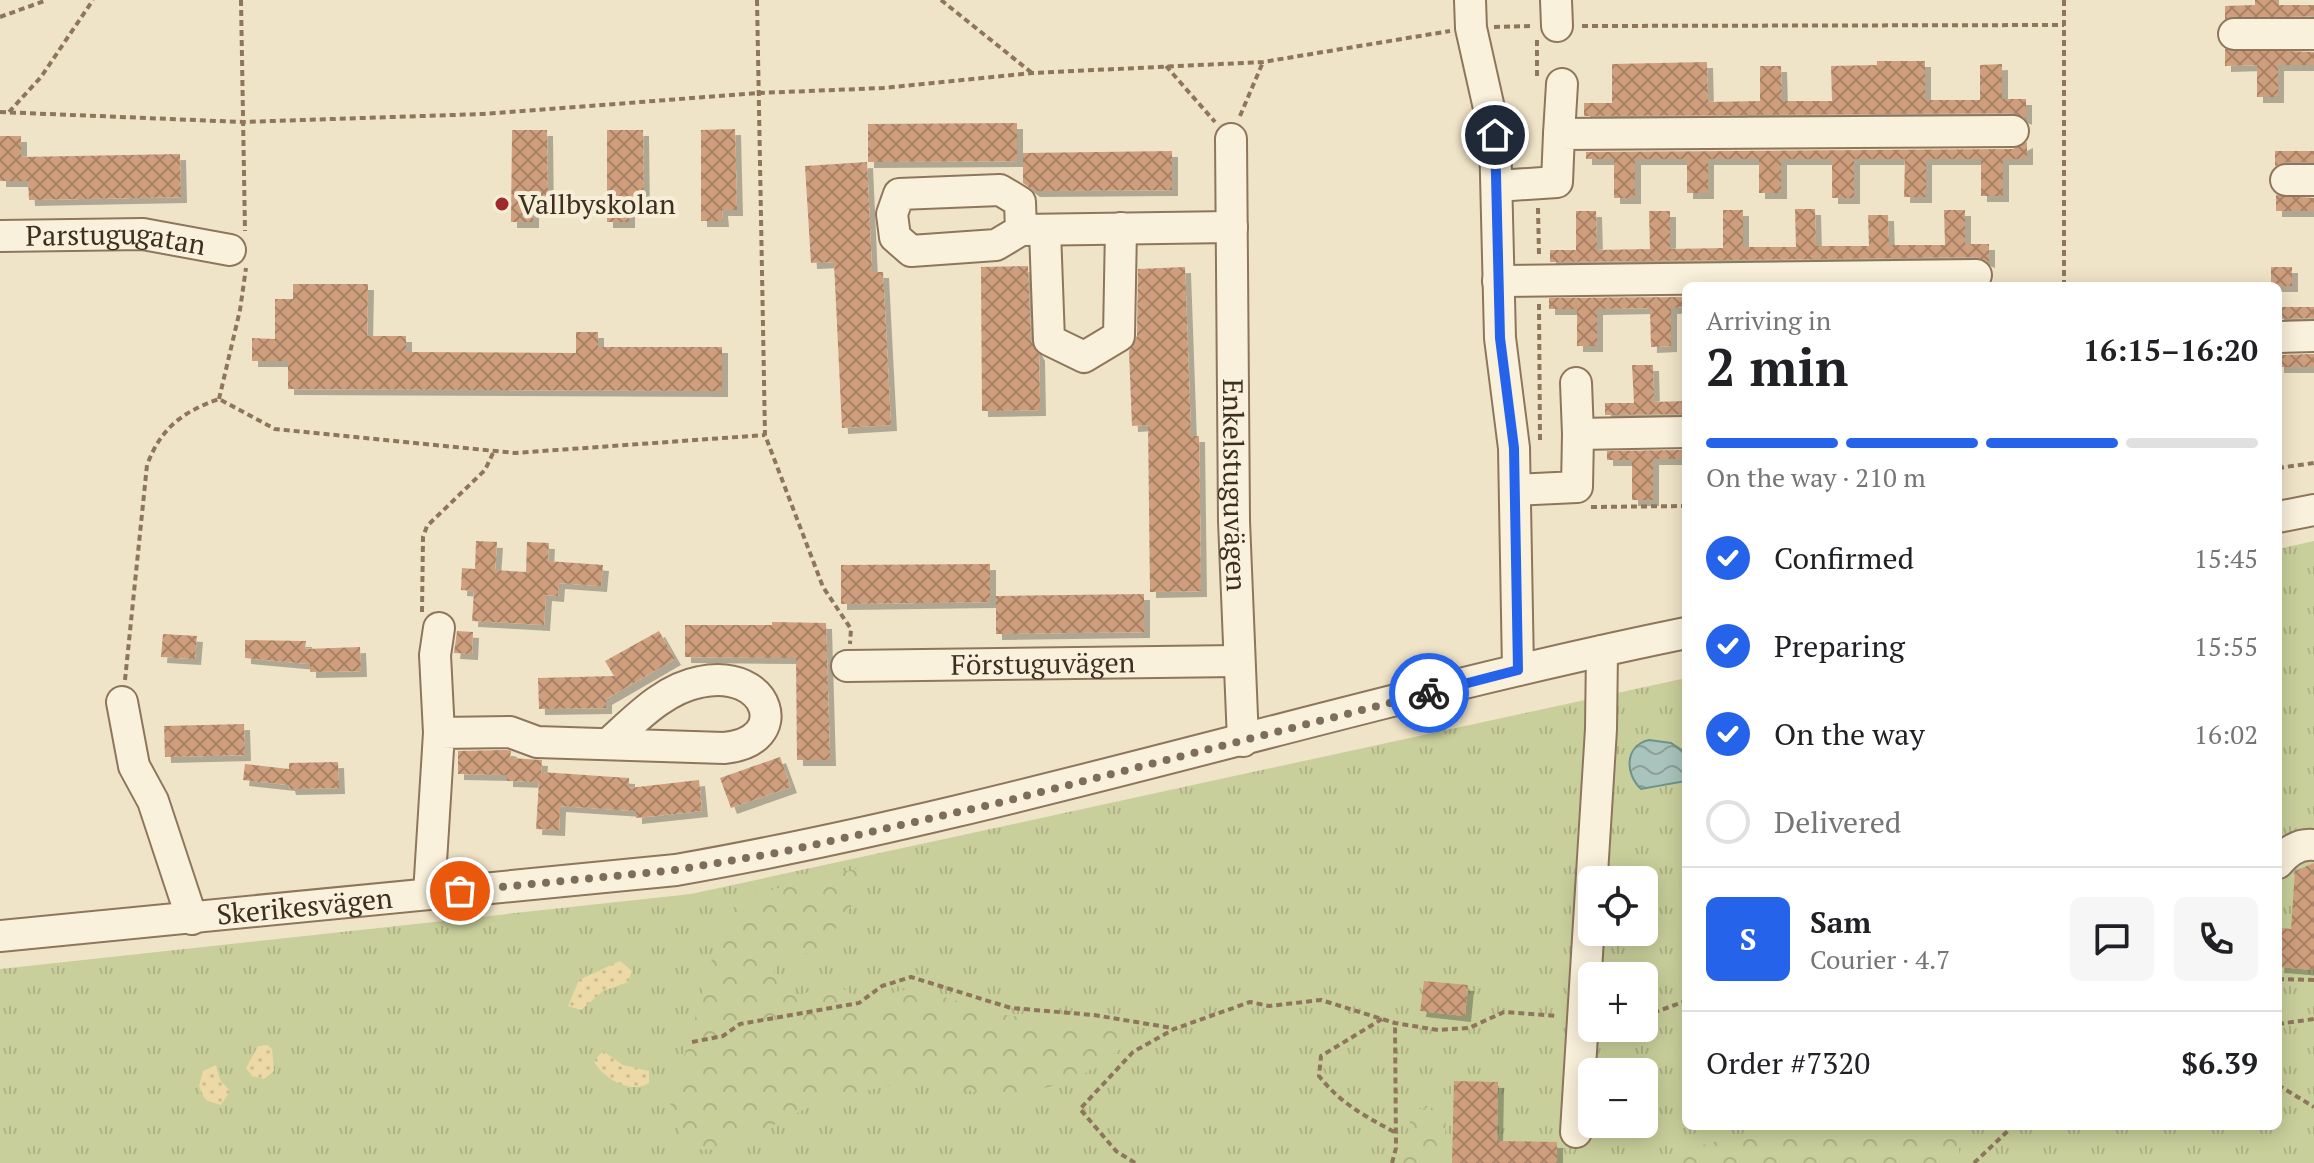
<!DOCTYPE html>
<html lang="en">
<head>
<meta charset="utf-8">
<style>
  body { margin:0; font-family:"PT Serif",serif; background:#f6f6f6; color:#202124; height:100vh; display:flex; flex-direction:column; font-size:30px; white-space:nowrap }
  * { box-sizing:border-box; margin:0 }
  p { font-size:26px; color:#757577 }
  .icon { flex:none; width:44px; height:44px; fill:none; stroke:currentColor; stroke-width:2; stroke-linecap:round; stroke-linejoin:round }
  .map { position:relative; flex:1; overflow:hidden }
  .sheet { position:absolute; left:1682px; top:282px; width:600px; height:848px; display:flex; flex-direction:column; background:#fff; border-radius:12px; box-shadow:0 4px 20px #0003 }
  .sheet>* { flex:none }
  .fabs { position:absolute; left:1578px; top:866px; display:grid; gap:16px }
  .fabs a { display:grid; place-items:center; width:80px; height:80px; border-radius:12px; background:#fff; box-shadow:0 4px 20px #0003; font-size:40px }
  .pin { position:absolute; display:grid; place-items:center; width:68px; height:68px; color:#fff; margin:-34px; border:4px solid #fff; border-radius:50%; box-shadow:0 2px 8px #0007 }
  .courier { position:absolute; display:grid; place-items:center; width:80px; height:80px; margin:-40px; border:6px solid #2563eb; border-radius:50%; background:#fff; color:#222; box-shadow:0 2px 10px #0007 }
  .headline em { font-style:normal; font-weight:700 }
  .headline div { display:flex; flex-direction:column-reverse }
  .headline { display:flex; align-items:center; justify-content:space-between; height:136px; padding:0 24px }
  h1 { font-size:52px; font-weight:700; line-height:60px }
  .bar { display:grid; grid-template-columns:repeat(4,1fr); gap:12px 8px; align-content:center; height:96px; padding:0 24px }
  .bar i { height:10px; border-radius:6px; background:#e0e0e0 }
  .bar .on { background:#2563eb }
  .bar p { grid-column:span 4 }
  .line { display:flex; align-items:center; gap:20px; padding:0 24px; border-top:2px solid #e0e0e0 }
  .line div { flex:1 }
  .round { display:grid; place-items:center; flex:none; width:84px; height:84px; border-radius:12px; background:#f6f6f6 }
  ol { padding:0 24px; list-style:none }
  li { display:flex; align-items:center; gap:24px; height:88px }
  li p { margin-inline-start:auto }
  li .icon { padding:8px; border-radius:50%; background:#2563eb; color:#fff; stroke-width:4 }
  li:last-child { color:#757577 }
  li i { width:44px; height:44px; border:4px solid #e0e0e0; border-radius:50% }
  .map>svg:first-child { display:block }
  .grass { fill:url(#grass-tufts); fill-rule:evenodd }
  .forest { fill:url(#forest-crowns) }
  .sand { fill:url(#sand-dots) }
  .water { fill:url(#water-waves); stroke:#6f938a; stroke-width:2 }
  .building { fill:url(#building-cross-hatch); filter:url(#shadow) }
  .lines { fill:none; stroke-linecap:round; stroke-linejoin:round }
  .minor-casing { stroke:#8d765c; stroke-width:34 }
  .path { stroke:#8d765c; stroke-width:4; stroke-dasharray:6 4; stroke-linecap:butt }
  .minor { stroke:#faf1dc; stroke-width:30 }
  .done { stroke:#7c6e5b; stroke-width:8; stroke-dasharray:0 14.4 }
  .route { stroke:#2563eb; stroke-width:10 }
  .poi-dot { fill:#9e2a2b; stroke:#f7eed8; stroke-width:3 }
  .labels { text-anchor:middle; stroke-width:8; stroke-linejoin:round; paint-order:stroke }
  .poi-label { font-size:28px; fill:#3d2e20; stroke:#f7eed8; text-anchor:start }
  .street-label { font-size:28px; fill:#3d2e20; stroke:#f7eed8 }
</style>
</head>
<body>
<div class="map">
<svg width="2314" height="1163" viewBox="0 0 2314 1163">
  <defs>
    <pattern id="grass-tufts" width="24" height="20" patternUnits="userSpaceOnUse" patternTransform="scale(2)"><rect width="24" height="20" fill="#c9cf9b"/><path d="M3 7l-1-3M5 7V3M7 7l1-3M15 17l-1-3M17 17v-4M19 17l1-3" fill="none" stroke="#aeb285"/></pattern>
    <pattern id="forest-crowns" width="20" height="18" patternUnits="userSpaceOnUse" patternTransform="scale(2)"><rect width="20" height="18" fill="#c9cf9b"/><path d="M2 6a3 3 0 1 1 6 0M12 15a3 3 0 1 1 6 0" fill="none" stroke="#aeb285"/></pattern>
    <pattern id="sand-dots" width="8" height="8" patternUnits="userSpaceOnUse" patternTransform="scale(2)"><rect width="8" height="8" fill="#ecd9a5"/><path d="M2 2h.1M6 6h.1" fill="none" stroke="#cbbb8e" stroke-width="1.8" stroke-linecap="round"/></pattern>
    <pattern id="water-waves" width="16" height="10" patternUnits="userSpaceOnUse" patternTransform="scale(2)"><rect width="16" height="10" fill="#a9c4bc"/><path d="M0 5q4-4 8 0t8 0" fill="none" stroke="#8ba098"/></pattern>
    <pattern id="building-cross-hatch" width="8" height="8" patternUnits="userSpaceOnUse" patternTransform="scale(2)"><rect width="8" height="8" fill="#cf9f7d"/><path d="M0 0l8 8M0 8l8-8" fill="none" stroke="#a98266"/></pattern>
    <filter id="shadow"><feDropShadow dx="6" dy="6" stdDeviation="0" flood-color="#0004"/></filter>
  </defs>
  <rect width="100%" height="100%" fill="#f0e4c8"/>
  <!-- grass -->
  <path class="grass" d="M2314 541V1163H0V969L691 894 1686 678V1126H2278V549ZM1592 880H1644V932H1592ZM1592 976H1644V1028H1592ZM1592 1072H1644V1124H1592Z"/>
  <!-- forest -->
  <path class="forest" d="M867 866C861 901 838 925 817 952L788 956 773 968 778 988 797 996 834 983 870 1006 895 992 913 988 1005 1015 1063 1023 1122 1024 1133 1034 1122 1048 1078 1078 1005 1100 921 1078 818 1102 725 1150 687 1149 669 1109 723 921 743 897Z
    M1428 1108 1446 1119 1443 1163H1402L1412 1110Z
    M1770 1126H1959V1163H1662L1696 1147Z"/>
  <!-- sand -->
  <path class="sand" d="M620 961 632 971 628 982 603 991 581 1010 568 1006 579 980Z
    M267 1045 272 1049 274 1071 264 1079 252 1076 246 1068 258 1046Z
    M603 1051 623 1065 649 1071V1083C632 1095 602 1078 594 1061Z
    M216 1065 220 1080 230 1091 221 1105 205 1100 199 1086 203 1071Z"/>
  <!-- water -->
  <path class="water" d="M1649 740 1671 743 1686 753V781L1641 789C1625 774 1624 746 1649 740Z"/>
  <!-- building -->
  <path class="building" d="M2255 0H2279V5H2314V16L2225 19V6L2255 5Z
    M2225 49 2314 52V65H2278V97H2257V65L2225 66Z
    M1877 61H1925V100H1980V65L2002 64V99H2026V119L2013 113 1584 116V103H1612V64L1707 62 1708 102 1760 101V66H1781L1782 101H1832L1831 66 1877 65Z
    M1017 123V161L868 162V124Z
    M735 129 737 210H722L723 221H701V130Z
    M512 130H547L548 210H533V222H511Z
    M607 130H643L644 210H629V222H607Z
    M0 136H21V157L180 154 181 197 29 200 28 181H0Z
    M2027 142V159H2003V196H1981V159H1926V197H1904L1905 159H1854V198H1832V159H1781V193H1759V159H1708V193H1687V159H1635V198H1614V159H1586V152L2013 149Z
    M1172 151V190L1034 191 1023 183V153Z
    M2275 151H2314V162H2286L2275 166Z
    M867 162 872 272H883L891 425 842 428 834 262 811 263 805 166Z
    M2276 195 2314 198V211H2276Z
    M1795 209H1815L1816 246H1869L1868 215H1888L1889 245H1945L1944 210H1965V244H1989V262L1976 257 1550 262V250H1576V211H1596L1597 250 1650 249 1649 211H1670V249L1723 248V210H1743V247H1796Z
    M1028 266 1031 341 1039 355 1040 410 982 411 981 267Z
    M1185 267 1191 436H1199L1201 591 1150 592 1148 425 1132 426 1129 351 1137 336 1138 269Z
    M2271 267H2292V286H2271Z
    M293 284H368L367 336H406V352L576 353V332H598V347H722V391L288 389V361H252V338L275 339V299H293Z
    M1686 297V307L1671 308V346L1651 347 1650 308 1597 309V346H1577V309H1549V298Z
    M2278 307H2314V318L2278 319Z
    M2314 354V367H2278V355Z
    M1632 365H1653L1654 402 1686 401V414L1605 415V403H1634Z
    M1686 450V459H1653V500H1632V460H1607V451Z
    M476 541 497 542 495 570 526 572 527 542 549 543 548 561 603 565 601 586 559 583 558 596 546 595 544 625 472 621 474 591 461 590 462 568 475 569Z
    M990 564V602L841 604V565Z
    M1144 594V632L996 634V596Z
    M772 622 826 623 830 760H797L796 658 685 657V625H772Z
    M457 631 473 632 472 654 454 653Z
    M659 631 675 659 606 699V708L539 709 538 678 614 676 605 661Z
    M163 634 197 636 195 659 161 657Z
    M245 640 306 641 305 649 360 647 361 671 310 672V664L245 658Z
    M244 724 245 755 165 757 164 726Z
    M507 750 511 751 510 758 542 760 541 772 629 778V788L699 780 702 811 636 818V811L560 806 559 830 536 829 539 782 507 781V775L458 774V751Z
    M780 757 791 787 731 808 720 778Z
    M338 762 339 788 290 789 289 785 243 780 245 764 289 769V763Z
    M2314 863V970L2278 967 2281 928 2291 929 2295 871Z
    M1424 981 1468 985 1465 1016 1420 1011Z
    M1454 1081 1498 1082 1497 1141 1557 1142V1163H1452Z"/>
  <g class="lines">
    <!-- minor casing -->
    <g class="minor-casing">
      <g id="minor">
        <path d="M1470 0 1471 28 1495 135 1500 338 1514 448 1518 670"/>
        <path d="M1556 0 1557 26"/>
        <path d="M2234 34H2314"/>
        <path d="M1559 134 1562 84"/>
        <path id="s1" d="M1231 139 1234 521 1243 741"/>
        <path d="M2286 180H2314"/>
        <path d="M1497 186 1557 182 1559 134 2013 131"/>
        <path d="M1021 230 1020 202 1000 190 899 194 892 214 895 237 911 251 996 245 1021 230 1232 227"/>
        <path d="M1045 231 1049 340 1084 357 1119 336 1121 228"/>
        <path id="s2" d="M0 236 143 234 230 250"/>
        <path d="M1498 281 1976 275"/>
        <path d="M2278 337 2314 336"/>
        <path d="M1576 383 1578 434"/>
        <path d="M1515 490 1577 487 1578 434 1686 432"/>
        <path d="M2278 517 2314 510"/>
        <path id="s3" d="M847 666 1238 661"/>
        <path d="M122 702 134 766 153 801 192 919"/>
        <path d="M439 733 435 655 439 628"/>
        <path d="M2278 863C2287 852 2299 843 2314 845"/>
        <path d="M429 894 439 733 510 732 537 742 724 748C793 742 770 667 700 682 663 689 635 720 608 744"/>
        <path id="s4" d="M0 936 676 870C1017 810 1347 702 1686 633"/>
        <path d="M1576 1132 1601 729 1602 651"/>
      </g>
    </g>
    <!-- path -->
    <path class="path" d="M241 0 245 231
      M757 0 765 435 823 587 851 629 850 644
      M941 0 1032 73
      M2064 0V286
      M0 17 47 0
      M1582 26 2064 25
      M1494 27 1533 26
      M1537 40V79
      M1166 66 1215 122
      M0 112 243 122 483 114 759 93 883 88 1032 73 1263 62 1450 31
      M9 112 41 77 93 0
      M1240 116 1263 62
      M1538 208 1539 255
      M1539 304 1540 443
      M219 399 240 310 246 268
      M2278 468 2314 463
      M1591 507 1686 506
      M422 612 423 537 427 526 485 470 494 451
      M125 680 147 465C161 428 182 412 219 399L275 429 515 453 765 435
      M2278 979 2314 980
      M1644 1016 1686 1001
      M1382 1019 1321 1056 1319 1076C1341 1104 1365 1116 1396 1133
      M2278 1024 2314 1019
      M692 1042 723 1036 740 1024 859 1003 882 986 911 977 1011 1008 1094 1015 1172 1028
      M2278 1085 2314 1107
      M1135 1163 1116 1151 1080 1109 1133 1052 1174 1029 1250 1002 1269 1006 1321 1000 1395 1023 1438 1030 1469 1028 1504 1012 1558 1016
      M1392 1163 1396 1148 1395 1023
      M1974 1163 2013 1126"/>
    <!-- minor -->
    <use href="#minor" class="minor"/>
  </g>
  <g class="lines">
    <!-- done -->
    <path class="done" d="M460 891 676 870 782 852 994 804 1429 693"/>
    <!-- route -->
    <path class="route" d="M1429 693 1518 670 1514 448 1500 338 1495 135"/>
  </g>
  <!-- markers -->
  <circle class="poi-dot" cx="502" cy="204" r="8"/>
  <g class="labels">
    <!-- poi labels -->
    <g class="poi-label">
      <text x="518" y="214">Vallbyskolan</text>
    </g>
    <!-- street labels -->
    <g class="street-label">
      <text dy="10" stroke="none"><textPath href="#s2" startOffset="116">Parstugugatan</textPath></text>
      <text dy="10" stroke="none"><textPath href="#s1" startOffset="346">Enkelstuguvägen</textPath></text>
      <text dy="10" stroke="none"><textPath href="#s3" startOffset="196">Förstuguvägen</textPath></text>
      <text dy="10" stroke="none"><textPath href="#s4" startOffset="306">Skerikesvägen</textPath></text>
    </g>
  </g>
</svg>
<div class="fabs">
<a><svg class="icon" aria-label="locate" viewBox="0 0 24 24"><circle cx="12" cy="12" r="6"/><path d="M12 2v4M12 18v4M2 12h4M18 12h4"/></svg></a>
<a>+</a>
<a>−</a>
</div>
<div class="pin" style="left:460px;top:891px;background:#ea580c"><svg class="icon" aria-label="bag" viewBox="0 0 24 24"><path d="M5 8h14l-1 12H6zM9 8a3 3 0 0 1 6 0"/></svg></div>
<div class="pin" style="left:1495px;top:135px;background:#1f2937"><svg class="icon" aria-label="home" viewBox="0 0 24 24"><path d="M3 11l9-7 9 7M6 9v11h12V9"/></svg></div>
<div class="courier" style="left:1429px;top:693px"><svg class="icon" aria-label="bike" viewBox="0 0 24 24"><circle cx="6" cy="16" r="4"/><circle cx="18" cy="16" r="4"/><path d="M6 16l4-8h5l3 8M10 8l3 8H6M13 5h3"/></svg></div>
<section class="sheet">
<div class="headline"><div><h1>2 min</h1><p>Arriving in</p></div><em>16:15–16:20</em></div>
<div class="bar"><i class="on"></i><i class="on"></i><i class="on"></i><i></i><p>On the way · 210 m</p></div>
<ol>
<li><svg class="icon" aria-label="check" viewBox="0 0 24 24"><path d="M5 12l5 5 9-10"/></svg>Confirmed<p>15:45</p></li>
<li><svg class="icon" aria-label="check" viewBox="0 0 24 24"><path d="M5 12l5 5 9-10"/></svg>Preparing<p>15:55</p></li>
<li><svg class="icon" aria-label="check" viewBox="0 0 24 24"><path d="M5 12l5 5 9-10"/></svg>On the way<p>16:02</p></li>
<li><i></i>Delivered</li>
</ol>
<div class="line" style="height:144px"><b class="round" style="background:#2563eb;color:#fff">S</b><div><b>Sam</b><p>Courier · 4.7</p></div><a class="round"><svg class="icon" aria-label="chat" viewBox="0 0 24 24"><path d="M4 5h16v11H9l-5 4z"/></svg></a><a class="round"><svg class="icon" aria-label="phone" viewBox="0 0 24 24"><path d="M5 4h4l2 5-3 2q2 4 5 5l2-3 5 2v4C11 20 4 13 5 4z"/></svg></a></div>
<div class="line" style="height:104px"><div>Order #7320</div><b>$6.39</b></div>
</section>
</div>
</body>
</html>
